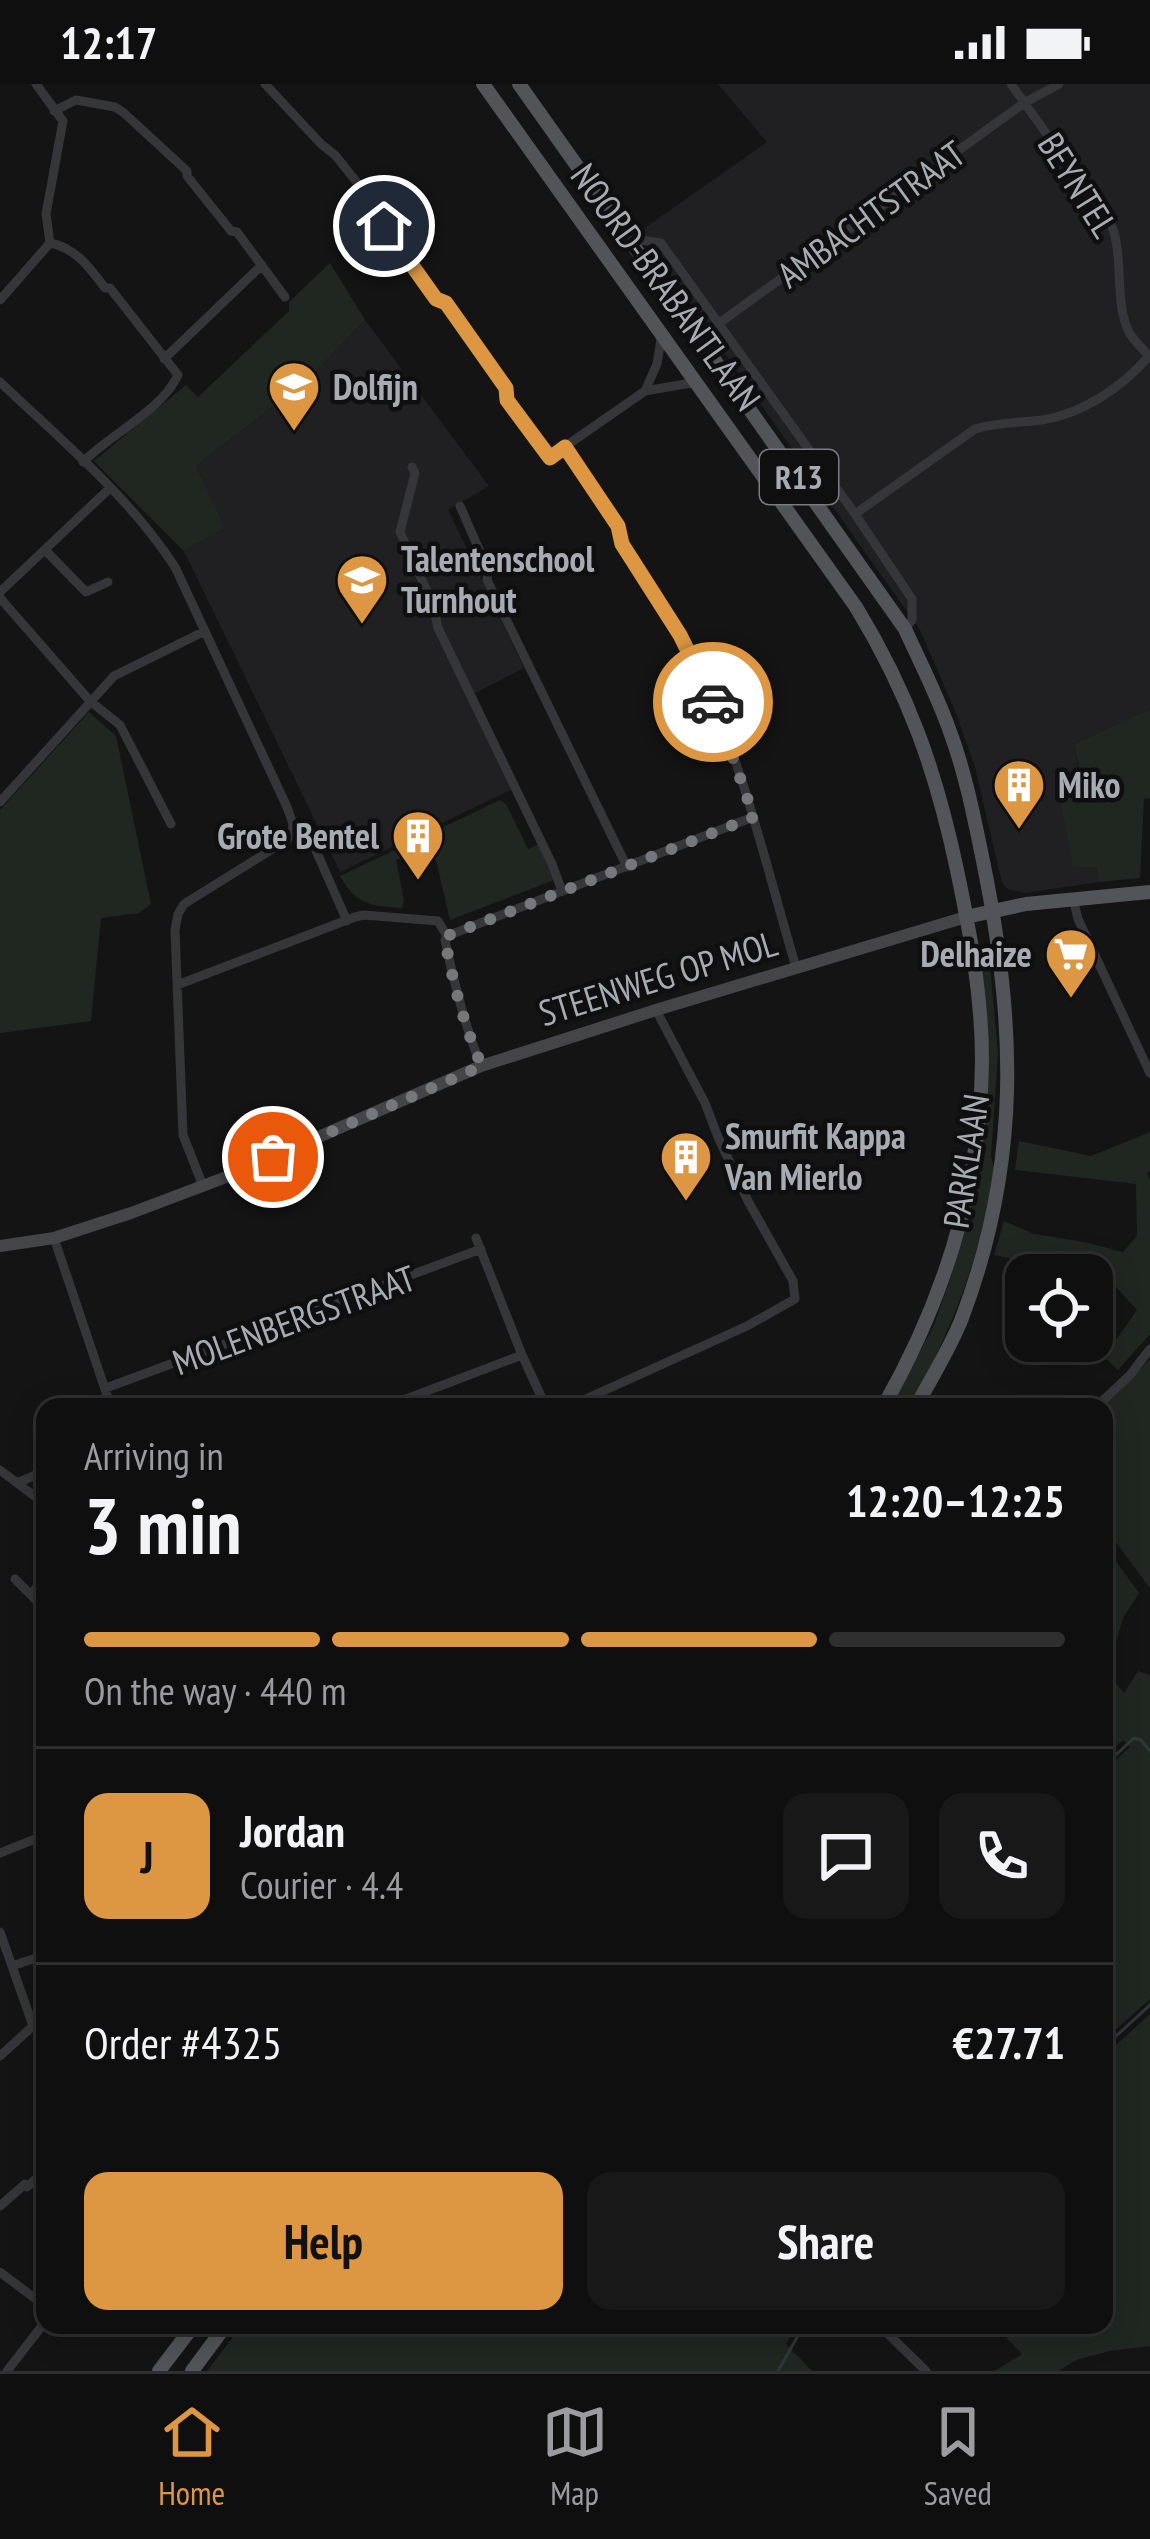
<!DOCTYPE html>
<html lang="en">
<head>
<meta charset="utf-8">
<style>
  body { margin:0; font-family:"PT Sans Narrow",sans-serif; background:#181819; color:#f1f3f6; height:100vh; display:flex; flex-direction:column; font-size:45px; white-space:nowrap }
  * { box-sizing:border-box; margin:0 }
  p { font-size:39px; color:#9b9c9f }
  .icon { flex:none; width:66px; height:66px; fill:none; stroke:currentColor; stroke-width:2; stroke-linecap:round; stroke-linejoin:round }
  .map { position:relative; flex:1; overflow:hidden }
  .panel { position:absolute; left:36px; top:1314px; width:1077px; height:936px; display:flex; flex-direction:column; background:#0f0f10; border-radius:24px; box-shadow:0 6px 30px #0003,0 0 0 3px #2f2f30 }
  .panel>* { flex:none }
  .fabs { position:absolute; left:1005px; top:1170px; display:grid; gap:24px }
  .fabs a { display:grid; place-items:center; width:108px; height:108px; border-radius:24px; background:#0f0f10; box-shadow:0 6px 30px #0003,0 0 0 3px #2f2f30; font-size:60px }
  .pin { position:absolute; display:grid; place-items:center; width:102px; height:102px; color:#fff; margin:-51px; border:6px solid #fff; border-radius:50%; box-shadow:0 3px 12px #0007 }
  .courier { position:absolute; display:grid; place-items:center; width:120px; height:120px; margin:-60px; border:9px solid #dd9743; border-radius:50%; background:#fff; color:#222; box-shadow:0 3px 15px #0007 }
  .headline em { font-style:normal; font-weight:600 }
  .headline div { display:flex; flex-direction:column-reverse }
  .headline { display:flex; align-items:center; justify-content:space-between; height:204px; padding:0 48px }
  h1 { font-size:78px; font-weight:600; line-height:90px }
  .bar { display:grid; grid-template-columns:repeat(4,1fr); gap:18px 12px; align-content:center; height:144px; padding:0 48px }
  .bar i { height:15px; border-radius:9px; background:#2f2f30 }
  .bar .on { background:#dd9743 }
  .bar p { grid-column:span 4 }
  .line { display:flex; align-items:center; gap:30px; padding:0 48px; border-top:3px solid #2f2f30 }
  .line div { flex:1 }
  .round { display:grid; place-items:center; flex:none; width:126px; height:126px; border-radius:24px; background:#181819 }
  .action { display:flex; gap:24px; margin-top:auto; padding:24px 48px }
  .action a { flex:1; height:138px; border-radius:24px; background:#dd9743; color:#111; font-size:48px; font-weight:600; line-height:138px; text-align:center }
  .action a+a { background:#181819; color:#f1f3f6 }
  .status { display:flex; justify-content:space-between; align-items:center; height:84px; padding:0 60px; background:#0f0f10; direction:ltr }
  .status svg { height:33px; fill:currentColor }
  .menu { display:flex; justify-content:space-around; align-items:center; height:168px; border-top:3px solid #2f2f30; background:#0f0f10; font-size:33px; color:#9b9c9f }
  .menu a { display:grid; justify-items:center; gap:6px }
  .menu .on { color:#dd9743 }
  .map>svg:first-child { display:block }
  .built { fill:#202022 }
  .green { fill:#202720 }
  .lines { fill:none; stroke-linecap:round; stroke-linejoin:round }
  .stream { stroke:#2e373c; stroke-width:3 }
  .street { stroke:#353639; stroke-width:9 }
  .secondary { stroke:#434549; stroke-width:12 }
  .primary { stroke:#515458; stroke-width:14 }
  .done { stroke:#74777c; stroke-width:12; stroke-dasharray:0 21.6 }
  .route { stroke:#dd9743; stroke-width:15 }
  .labels { text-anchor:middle; stroke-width:9; stroke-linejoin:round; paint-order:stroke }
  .shield { fill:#0f0f10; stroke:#797d83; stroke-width:3 }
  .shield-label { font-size:33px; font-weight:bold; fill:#a7acb4 }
  .street-label { font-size:36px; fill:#a7acb4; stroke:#0f0f10 }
  .poi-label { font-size:36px; font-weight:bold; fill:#a7acb4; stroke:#0f0f10; text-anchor:start }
</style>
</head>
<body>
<div class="status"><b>12:17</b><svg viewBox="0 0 49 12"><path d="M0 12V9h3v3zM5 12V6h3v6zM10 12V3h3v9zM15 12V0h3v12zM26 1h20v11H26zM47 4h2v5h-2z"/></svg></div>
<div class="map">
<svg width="1150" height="2287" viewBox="0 0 1150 2287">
  <rect width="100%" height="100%" fill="#141415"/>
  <!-- built -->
  <path class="built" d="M718 0H1150V625L1074 660 1099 798 1025 809 1008 805 1002 799 975 683 954 624 920 546 639 148 767 58Z
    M365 236 489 402 448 426 524 584 475 609 519 702 340 788 184 467 225 444 196 382 309 294Z"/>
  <!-- green -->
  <path class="green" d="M330 179 365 236 309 294 196 382 225 444 184 467 94 377 186 301 198 313 289 227V218Z
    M1150 625V714L1144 715 1140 794 1099 798 1096 783H1073L1059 707 1081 691 1074 660Z
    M89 628 116 652 151 820 139 829 101 834 91 937 0 949V726Z
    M500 716 506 720 528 765 539 760 554 796 450 836 436 776 396 775 404 817 402 824C371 822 356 821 340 792Z
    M989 871 998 969 991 1073C997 1088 991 1104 988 1119 974 1192 944 1258 911 1323H891L934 1241 953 1187 982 1060 979 872Z
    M1150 1048V1087L1147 1089 1150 1096V1250L1118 1286 1095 1265 1104 1254 1115 1257 1137 1226 1109 1195 994 1171 1004 1137 1034 1150 1084 1158 1123 1168 1137 1152 1136 1100 1015 1086 1019 1057 1091 1072Z
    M1150 1275V1503H1149L1104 1442 1103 1323Z
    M1104 1461 1139 1509 1123 1534 1107 1589 1124 1609 1138 1587 1150 1591V1915L1104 1956V1807L1109 1802 1104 1796V1687L1130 1663 1123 1656 1104 1673Z
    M1150 1930V2262L1110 2267 1076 2276 1058 2287H995L1022 2270 994 2241H1104V1972Z
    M242 2241H797L786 2260 812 2287H207Z"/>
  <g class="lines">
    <!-- stream -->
    <path class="stream" d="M1104 1682 1134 1654 1141 1656 1150 1667
      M1104 1963 1150 1921
      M778 2287 804 2241"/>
    <!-- street -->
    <path class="street" d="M265 0 321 60 335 71 379 126
      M1011 0 1111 140C1125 173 1113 219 1130 250 1135 258 1144 266 1150 273
      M54 27 76 16 115 23 124 29 187 87V92L231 147 237 148 285 213
      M384 142 436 215 446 219 506 304 507 316 550 373 645 307 697 298
      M628 154 661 159 855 430 912 515V536L905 545
      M50 159C76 164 90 184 105 204H110L178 291C162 326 111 350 83 378
      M0 216 50 159 46 130 63 37 36 0
      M718 240 1024 19 1059 0
      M164 275 262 181
      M0 298C61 356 129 412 175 483L287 723 293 740 292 749
      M645 307 657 280 662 249
      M565 363 618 442 622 460C650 503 680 546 702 594 745 686 767 786 796 883
      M412 383 415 389 400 448 433 520 438 544 552 780 562 807
      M460 422 488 486 487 496 627 783
      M855 430 975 345C997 338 1019 339 1042 336 1082 330 1123 303 1149 272
      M46 467 86 508 108 498
      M0 508 110 404
      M0 514 90 617 120 641 171 740
      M0 718 114 592 205 547
      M292 749 314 762 347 837
      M1073 814 1078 835 1150 989
      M447 852 753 733
      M177 901 355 833 364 831 438 837 447 852 445 856C454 899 465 942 481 982
      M203 1102 183 1051 175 846 178 830 184 820 287 756 292 749
      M54 1154 111 1323
      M476 1154 522 1271 546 1323
      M106 1304 481 1165
      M385 1323 522 1271
      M568 1323 747 1242 795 1215 793 1197 748 1117 718 1053 705 1019 656 926
      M1096 1323 1130 1291 1150 1265
      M0 1386 45 1420
      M17 1399 45 1387
      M45 1491 31 1511 45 1526
      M15 1495 31 1511
      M0 1769 45 1751
      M0 1848 33 1942
      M12 1882 45 1871
      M0 1972 45 1931
      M0 2122 25 2100 27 2103 40 2091 42 2093 45 2091
      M0 2188 45 2222
      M879 2241 926 2287
      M7 2287 45 2238"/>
    <!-- secondary -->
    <path class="secondary" d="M0 1162 54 1154 131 1129 229 1092 481 982 656 926 966 833"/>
    <!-- primary -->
    <path class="primary" d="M483 0 856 523C909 610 936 687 957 786 970 848 982 912 982 976 981 1099 944 1216 883 1323
      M519 0 905 545C920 578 937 611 949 645 965 687 974 733 983 777 1016 938 1021 1078 962 1234 950 1265 931 1294 916 1323
      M966 833 1026 820 1150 808
      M159 2287 194 2241
      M192 2287 226 2241"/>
  </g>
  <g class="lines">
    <!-- done -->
    <path class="done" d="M273 1073 482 982C464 943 453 898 445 856L447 852 754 733 713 618"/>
    <!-- route -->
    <path class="route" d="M384 142 436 215 446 219 506 304 507 316 547 370 550 374 565 363 618 442 622 460 680 551 713 618"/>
  </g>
  <!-- icons -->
  <defs>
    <g id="school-pin" transform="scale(2.7)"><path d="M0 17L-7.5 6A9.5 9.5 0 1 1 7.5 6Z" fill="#dd9743" stroke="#0f0f10"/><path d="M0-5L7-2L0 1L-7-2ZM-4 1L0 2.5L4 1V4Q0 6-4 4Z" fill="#fff"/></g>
    <g id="building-pin" transform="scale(2.7)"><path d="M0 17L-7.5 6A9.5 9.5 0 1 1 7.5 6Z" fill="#dd9743" stroke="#0f0f10"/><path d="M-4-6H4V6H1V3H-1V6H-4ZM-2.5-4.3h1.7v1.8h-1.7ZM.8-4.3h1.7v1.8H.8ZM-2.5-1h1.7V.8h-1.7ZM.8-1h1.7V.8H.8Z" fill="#fff"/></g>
    <g id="supermarket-pin" transform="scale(2.7)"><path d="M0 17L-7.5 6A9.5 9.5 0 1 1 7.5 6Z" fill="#dd9743" stroke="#0f0f10"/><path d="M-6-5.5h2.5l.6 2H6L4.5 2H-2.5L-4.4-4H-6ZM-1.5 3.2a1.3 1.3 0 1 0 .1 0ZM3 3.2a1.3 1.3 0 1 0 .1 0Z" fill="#fff"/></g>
  </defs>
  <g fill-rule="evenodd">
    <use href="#school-pin" x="294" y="303"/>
    <use href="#school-pin" x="362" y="496"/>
    <use href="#building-pin" x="1019" y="701"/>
    <use href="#building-pin" x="418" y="752"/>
    <use href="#supermarket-pin" x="1071" y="870"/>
    <use href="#building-pin" x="686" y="1073"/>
  </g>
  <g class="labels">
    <!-- shield labels -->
    <rect class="shield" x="760" y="366" width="78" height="54" rx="9"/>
    <g class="shield-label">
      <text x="799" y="405">R13</text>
    </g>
    <!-- street labels -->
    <g class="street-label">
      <text transform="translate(1078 101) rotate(58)" y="13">BEYNTEL</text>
      <text transform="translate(871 130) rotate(-36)" y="13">AMBACHTSTRAAT</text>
      <text transform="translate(666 203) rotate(54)" y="13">NOORD-BRABANTLAAN</text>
      <text transform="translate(658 894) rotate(-17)" y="13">STEENWEG OP MOL</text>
      <text transform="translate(966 1077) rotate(-81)" y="13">PARKLAAN</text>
      <text transform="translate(294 1236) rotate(-20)" y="13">MOLENBERGSTRAAT</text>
    </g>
    <!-- poi labels -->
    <g class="poi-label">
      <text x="333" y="316">Dolfijn</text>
      <text x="401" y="488">Talentenschool<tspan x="401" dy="41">Turnhout</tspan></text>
      <text x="1058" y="714">Miko</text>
      <text x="379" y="765" text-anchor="end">Grote Bentel</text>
      <text x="1032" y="883" text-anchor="end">Delhaize</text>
      <text x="725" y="1065">Smurfit Kappa<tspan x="725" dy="41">Van Mierlo</tspan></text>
    </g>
  </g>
</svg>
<div class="fabs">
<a><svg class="icon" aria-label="locate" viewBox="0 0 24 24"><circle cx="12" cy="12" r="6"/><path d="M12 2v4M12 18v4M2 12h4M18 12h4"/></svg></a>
</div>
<div class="pin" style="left:273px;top:1073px;background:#ea580c"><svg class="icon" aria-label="bag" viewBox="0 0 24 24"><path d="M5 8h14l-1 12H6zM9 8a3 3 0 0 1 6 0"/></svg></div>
<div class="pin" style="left:384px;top:142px;background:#1f2937"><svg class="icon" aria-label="home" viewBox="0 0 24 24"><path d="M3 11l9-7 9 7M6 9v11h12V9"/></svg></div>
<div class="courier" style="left:713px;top:618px"><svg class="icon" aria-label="car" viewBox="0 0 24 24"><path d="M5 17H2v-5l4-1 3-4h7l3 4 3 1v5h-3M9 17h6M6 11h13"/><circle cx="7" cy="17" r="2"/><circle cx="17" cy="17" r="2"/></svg></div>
<section class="panel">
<div class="headline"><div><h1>3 min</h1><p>Arriving in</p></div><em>12:20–12:25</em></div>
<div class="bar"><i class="on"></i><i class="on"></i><i class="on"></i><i></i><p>On the way · 440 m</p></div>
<div class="line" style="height:216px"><b class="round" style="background:#dd9743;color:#111">J</b><div><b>Jordan</b><p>Courier · 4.4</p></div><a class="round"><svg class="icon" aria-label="chat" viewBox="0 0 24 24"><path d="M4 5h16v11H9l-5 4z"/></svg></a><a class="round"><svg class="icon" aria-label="phone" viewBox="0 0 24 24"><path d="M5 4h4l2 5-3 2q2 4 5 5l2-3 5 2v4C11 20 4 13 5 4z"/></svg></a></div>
<div class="line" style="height:156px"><div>Order #4325</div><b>€27.71</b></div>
<div class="action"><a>Help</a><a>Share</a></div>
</section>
</div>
<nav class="menu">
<a class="on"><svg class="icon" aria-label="home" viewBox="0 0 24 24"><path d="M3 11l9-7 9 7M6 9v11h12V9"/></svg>Home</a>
<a><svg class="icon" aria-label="map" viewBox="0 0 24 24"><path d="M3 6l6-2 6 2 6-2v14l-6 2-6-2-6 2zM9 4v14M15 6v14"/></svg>Map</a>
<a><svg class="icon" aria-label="saved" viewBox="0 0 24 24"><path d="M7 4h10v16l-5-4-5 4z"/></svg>Saved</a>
</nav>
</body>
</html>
